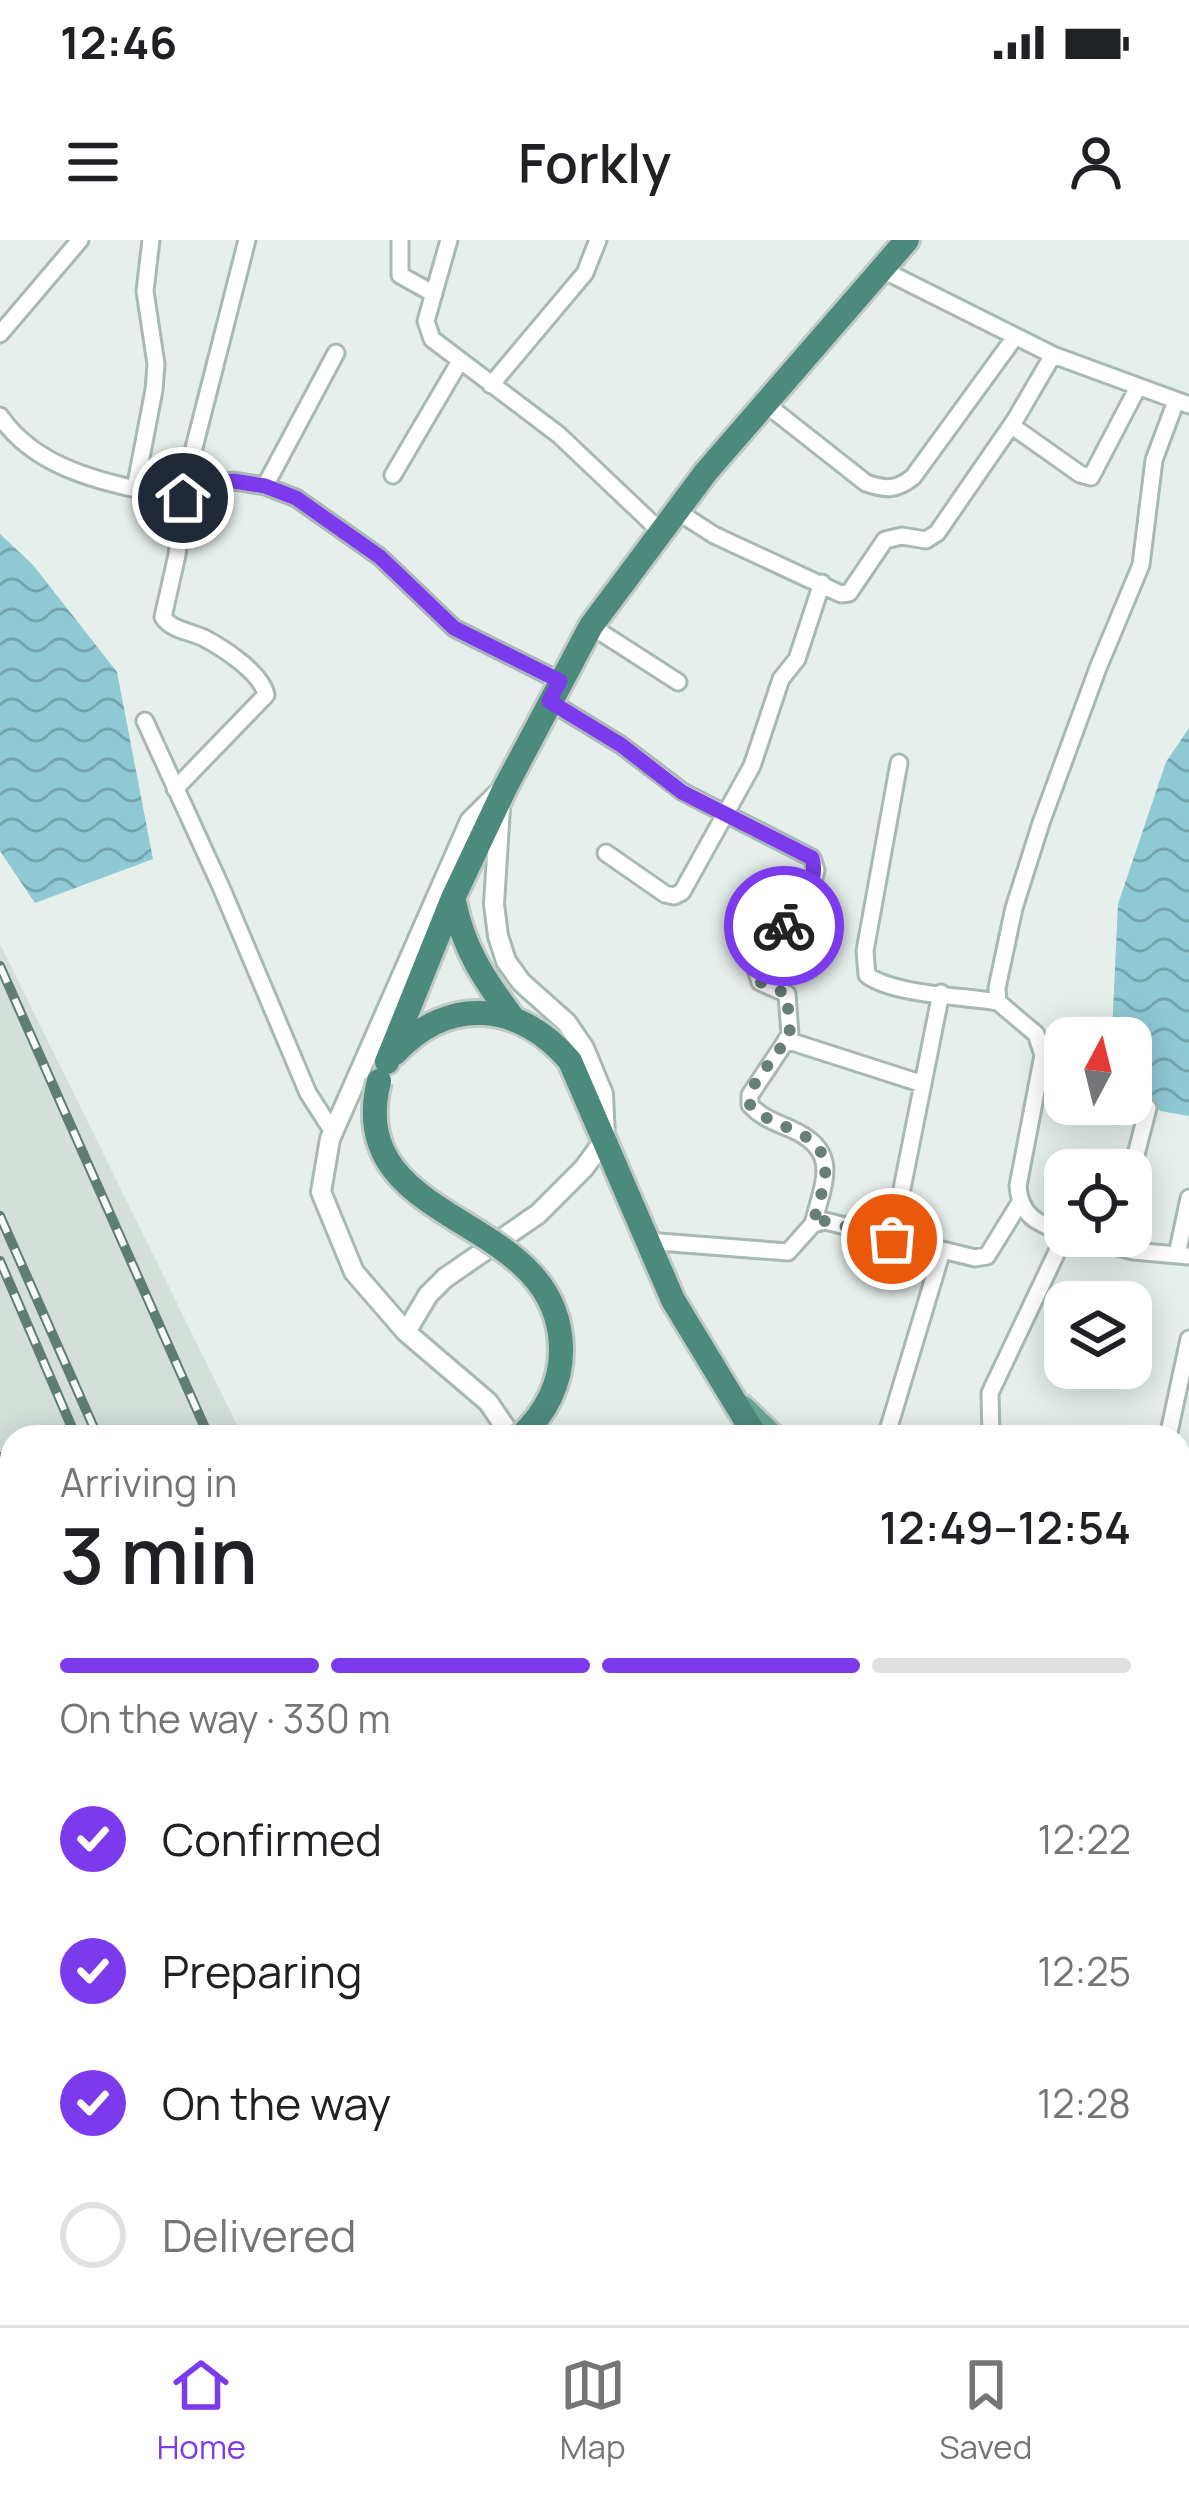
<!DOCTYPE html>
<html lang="en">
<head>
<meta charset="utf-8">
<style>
  body { margin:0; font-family:Manrope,sans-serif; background:#f2f2f2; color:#202124; height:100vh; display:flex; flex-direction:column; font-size:45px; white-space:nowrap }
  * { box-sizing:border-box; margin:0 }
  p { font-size:39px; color:#757577 }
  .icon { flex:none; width:66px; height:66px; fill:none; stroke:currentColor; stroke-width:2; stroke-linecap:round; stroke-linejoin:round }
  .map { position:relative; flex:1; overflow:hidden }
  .drawer { position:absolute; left:0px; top:1185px; width:1191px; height:900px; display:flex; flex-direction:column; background:#fff; border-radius:36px 36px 0 0; box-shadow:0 6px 30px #0003 }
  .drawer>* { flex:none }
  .needle { width:78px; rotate:7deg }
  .tools { position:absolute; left:1044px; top:777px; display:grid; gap:24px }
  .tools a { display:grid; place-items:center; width:108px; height:108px; border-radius:24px; background:#fff; box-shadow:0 6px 30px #0003; font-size:60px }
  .pin { position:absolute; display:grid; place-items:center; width:102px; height:102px; color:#fff; margin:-51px; border:6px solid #fff; border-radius:50%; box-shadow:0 3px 12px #0007 }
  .courier { position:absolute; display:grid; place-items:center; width:120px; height:120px; margin:-60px; border:9px solid #7c3aed; border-radius:50%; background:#fff; color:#222; box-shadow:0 3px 15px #0007 }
  .overview em { font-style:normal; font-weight:600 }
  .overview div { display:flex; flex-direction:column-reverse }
  .overview { display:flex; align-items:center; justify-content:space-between; height:204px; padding:0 60px }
  h1 { font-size:78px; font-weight:600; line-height:90px }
  .bar { display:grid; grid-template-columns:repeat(4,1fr); gap:18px 12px; align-content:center; height:144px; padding:0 60px }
  .bar i { height:15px; border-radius:9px; background:#e0e0e0 }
  .bar .selected { background:#7c3aed }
  .bar p { grid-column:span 4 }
  ol { padding:0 60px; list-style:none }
  li { display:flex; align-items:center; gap:36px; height:132px }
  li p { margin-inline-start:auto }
  li .icon { padding:12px; border-radius:50%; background:#7c3aed; color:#fff; stroke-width:4 }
  li:last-child { color:#757577 }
  li i { width:66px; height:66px; border:6px solid #e0e0e0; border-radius:50% }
  .status { display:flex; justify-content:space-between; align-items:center; height:84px; padding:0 60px; background:#fff; direction:ltr }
  .status svg { height:33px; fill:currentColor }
  header { display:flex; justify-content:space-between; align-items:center; height:156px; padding:0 60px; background:#fff; font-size:54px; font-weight:600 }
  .dock { display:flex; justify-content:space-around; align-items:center; height:168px; border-top:3px solid #e0e0e0; background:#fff; font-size:33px; color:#757577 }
  .dock a { display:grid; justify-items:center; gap:6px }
  .dock .selected { color:#7c3aed }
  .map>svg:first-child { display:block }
  .built { fill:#d4dfda }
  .water { fill:url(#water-waves) }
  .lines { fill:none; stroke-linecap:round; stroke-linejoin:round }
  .minor-casing { stroke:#a8b8b2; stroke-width:21 }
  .tertiary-casing { stroke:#a8b8b2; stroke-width:24 }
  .primary-casing { stroke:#c2cac8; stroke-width:30 }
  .trunk-casing { stroke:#c2cac8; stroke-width:30 }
  .minor { stroke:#fff; stroke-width:15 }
  .tertiary { stroke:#fff; stroke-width:18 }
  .primary { stroke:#6aa596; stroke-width:24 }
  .trunk { stroke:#4c8a7c; stroke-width:24 }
  .rail-casing { stroke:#5f7d75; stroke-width:10 }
  .rail { stroke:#f7fbf9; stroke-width:6; stroke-dasharray:18; stroke-linecap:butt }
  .trunk-bridge-casing { stroke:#c2cac8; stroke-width:30; stroke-linecap:butt }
  .trunk-bridge { stroke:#4c8a7c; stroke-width:24 }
  .done { stroke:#687f78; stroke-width:12; stroke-dasharray:0 21.6 }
  .route { stroke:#7c3aed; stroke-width:15 }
</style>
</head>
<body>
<div class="status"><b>12:46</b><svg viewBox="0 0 49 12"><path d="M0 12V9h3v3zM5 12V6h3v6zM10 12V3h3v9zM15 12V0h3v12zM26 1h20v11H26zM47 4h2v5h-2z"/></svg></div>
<header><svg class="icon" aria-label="menu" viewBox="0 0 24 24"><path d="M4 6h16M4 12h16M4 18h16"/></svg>Forkly<svg class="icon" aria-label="person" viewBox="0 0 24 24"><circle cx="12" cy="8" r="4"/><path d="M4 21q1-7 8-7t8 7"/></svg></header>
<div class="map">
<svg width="1189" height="2085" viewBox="0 0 1189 2085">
  <defs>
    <pattern id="water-waves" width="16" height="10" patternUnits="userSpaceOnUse" patternTransform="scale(3)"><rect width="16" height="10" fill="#8ec9d4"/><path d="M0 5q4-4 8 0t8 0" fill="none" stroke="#74a5ad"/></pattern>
  </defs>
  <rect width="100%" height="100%" fill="#e6efeb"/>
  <!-- built -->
  <path class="built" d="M0 704 243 1197H12V1418L0 1388Z
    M12 1787V2073H658L663 2085H0V1806Z"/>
  <!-- water -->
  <path class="water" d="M0 294 33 325 117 432 153 619 35 663 0 611Z
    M1189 488V876L1160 871 1133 847 1131 798H1115L1112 792 1118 664 1166 522Z
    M1179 1569 1189 1570V1723H1179Z"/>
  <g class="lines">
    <!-- minor casing -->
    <g class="minor-casing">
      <path id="minor" d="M400 0V35L434 54
        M449 0 426 81 432 99 559 195 659 290
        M883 30 1053 115 1189 165
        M0 94 80 0
        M491 145 585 33 598 0
        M767 165 866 243C886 250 897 250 913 237L1015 97
        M0 176C39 234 119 246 183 258
        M1012 186 1080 234 1091 237 1138 147
        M393 235 460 121
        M265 246 336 113
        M184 247 234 241 265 246 296 258 380 317 454 388 560 441
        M135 249 154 150 156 124 145 51 151 0
        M675 270 714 295 841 354 849 353 885 300 902 296 926 300 937 293 1015 180 1053 115
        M591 386 678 442
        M549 461 621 505 683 552 812 618 816 630 813 642 757 732 760 742 787 754 790 795 750 855V865C762 878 775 882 791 889 841 911 824 941 813 984
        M145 481 221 647 308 853 333 892
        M899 523 865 711 867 735C894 755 963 756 998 762
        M175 549 266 455C262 433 223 408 204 398 189 391 171 390 163 377L177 315 184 247 247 0
        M606 613 665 654 674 656 682 652 752 526 781 439 797 419 822 343
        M786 800 923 844
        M1131 934 1148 868
        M1065 993C1038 984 1020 976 1018 946L1043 815 1036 794 998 762 997 748 1014 668 1041 583 1098 428 1141 325 1154 220 1176 161
        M1074 996 1133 1011 1189 1016
        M892 999 941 753
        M646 1001 788 1012 813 984 825 981 975 1018 987 1016 1019 964
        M1177 1015 1189 958
        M886 1197 942 1011
        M991 1197 990 1153 1065 995
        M1168 1197 1189 1099
        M1179 1397 1189 1400
        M1179 1524 1189 1527
        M0 2085H1"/>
    </g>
    <!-- tertiary casing -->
    <g class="tertiary-casing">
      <path id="tertiary" d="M498 553 470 581 330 899 321 952 354 1032 406 1092 488 1162 512 1197
        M406 1092 428 1055 445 1038 538 974 584 928 605 899 603 854 584 808 567 783 521 742 506 721 498 696 494 664 500 568
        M729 2085 730 2073"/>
    </g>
    <!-- primary casing -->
    <g class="primary-casing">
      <path id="primary" d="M743 1168 773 1197
        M755 2085 756 2073
        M781 2085 782 2073"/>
    </g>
    <!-- trunk casing -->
    <g class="trunk-casing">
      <path id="trunk" d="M454 661C463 708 484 739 512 777
        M395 813C450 754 521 763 570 821L673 1060 756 1197
        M387 822 453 658 506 546 591 386 706 232 907 0
        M0 1441 12 1435
        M0 1472 12 1467"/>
    </g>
    <!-- minor -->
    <use href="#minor" class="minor"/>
    <!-- tertiary -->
    <use href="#tertiary" class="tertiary"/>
    <!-- primary -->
    <use href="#primary" class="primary"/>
    <!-- trunk -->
    <use href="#trunk" class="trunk"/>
    <!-- rail casing -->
    <g class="rail-casing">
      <path id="rail" d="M0 726 209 1197
        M0 976 98 1197
        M0 1021 76 1197
        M0 1217 12 1244
        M0 1250 12 1277
        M368 2073 374 2085
        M498 2073 504 2085
        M586 2073 591 2085"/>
    </g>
    <!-- rail -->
    <use href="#rail" class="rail"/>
    <!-- trunk-bridge casing -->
    <g class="trunk-bridge-casing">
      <path id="trunk-bridge" d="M379 841C342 990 559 970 561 1108 562 1143 545 1174 520 1197"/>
    </g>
    <!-- trunk-bridge -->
    <use href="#trunk-bridge" class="trunk-bridge"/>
  </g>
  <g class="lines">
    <!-- done -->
    <path class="done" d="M784 686 757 733 760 742 787 754 790 795 755 843 750 865C762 878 775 882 791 889 842 911 824 941 813 984L825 981 892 999"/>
    <!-- route -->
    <path class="route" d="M183 258 184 247 234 241 265 246 296 258 380 317 454 388 560 441 549 461 621 505 682 552 812 618C820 643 797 666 784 686"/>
  </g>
</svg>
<div class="tools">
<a><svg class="needle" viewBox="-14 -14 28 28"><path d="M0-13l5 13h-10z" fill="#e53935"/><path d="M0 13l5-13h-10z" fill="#757577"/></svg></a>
<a><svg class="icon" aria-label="locate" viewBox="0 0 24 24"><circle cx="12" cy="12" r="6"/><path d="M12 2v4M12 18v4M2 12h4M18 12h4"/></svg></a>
<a><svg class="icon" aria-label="layers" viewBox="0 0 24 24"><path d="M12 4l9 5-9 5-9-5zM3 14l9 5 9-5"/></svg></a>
</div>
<div class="pin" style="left:892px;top:999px;background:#ea580c"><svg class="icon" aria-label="bag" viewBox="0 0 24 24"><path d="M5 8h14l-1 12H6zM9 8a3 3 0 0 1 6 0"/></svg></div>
<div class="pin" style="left:183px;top:258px;background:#1f2937"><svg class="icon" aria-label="home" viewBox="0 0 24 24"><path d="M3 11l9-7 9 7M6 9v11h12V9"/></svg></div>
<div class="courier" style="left:784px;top:686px"><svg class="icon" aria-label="bike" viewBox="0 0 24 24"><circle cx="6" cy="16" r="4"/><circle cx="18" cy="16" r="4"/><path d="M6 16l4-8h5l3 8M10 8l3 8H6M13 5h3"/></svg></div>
<section class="drawer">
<div class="overview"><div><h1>3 min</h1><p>Arriving in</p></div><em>12:49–12:54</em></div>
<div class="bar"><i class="selected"></i><i class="selected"></i><i class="selected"></i><i></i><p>On the way · 330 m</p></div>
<ol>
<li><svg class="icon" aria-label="check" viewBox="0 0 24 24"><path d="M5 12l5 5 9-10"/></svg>Confirmed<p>12:22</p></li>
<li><svg class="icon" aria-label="check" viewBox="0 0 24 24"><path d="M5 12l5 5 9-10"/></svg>Preparing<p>12:25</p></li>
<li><svg class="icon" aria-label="check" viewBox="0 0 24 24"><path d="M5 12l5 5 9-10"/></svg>On the way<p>12:28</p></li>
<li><i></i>Delivered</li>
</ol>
</section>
</div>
<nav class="dock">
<a class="selected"><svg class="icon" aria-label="home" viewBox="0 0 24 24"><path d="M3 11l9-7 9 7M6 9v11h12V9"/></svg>Home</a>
<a><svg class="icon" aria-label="map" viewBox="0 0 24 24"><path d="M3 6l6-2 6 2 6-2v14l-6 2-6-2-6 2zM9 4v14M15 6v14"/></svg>Map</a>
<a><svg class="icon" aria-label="saved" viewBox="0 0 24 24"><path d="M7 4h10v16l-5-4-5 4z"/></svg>Saved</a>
</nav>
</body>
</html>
